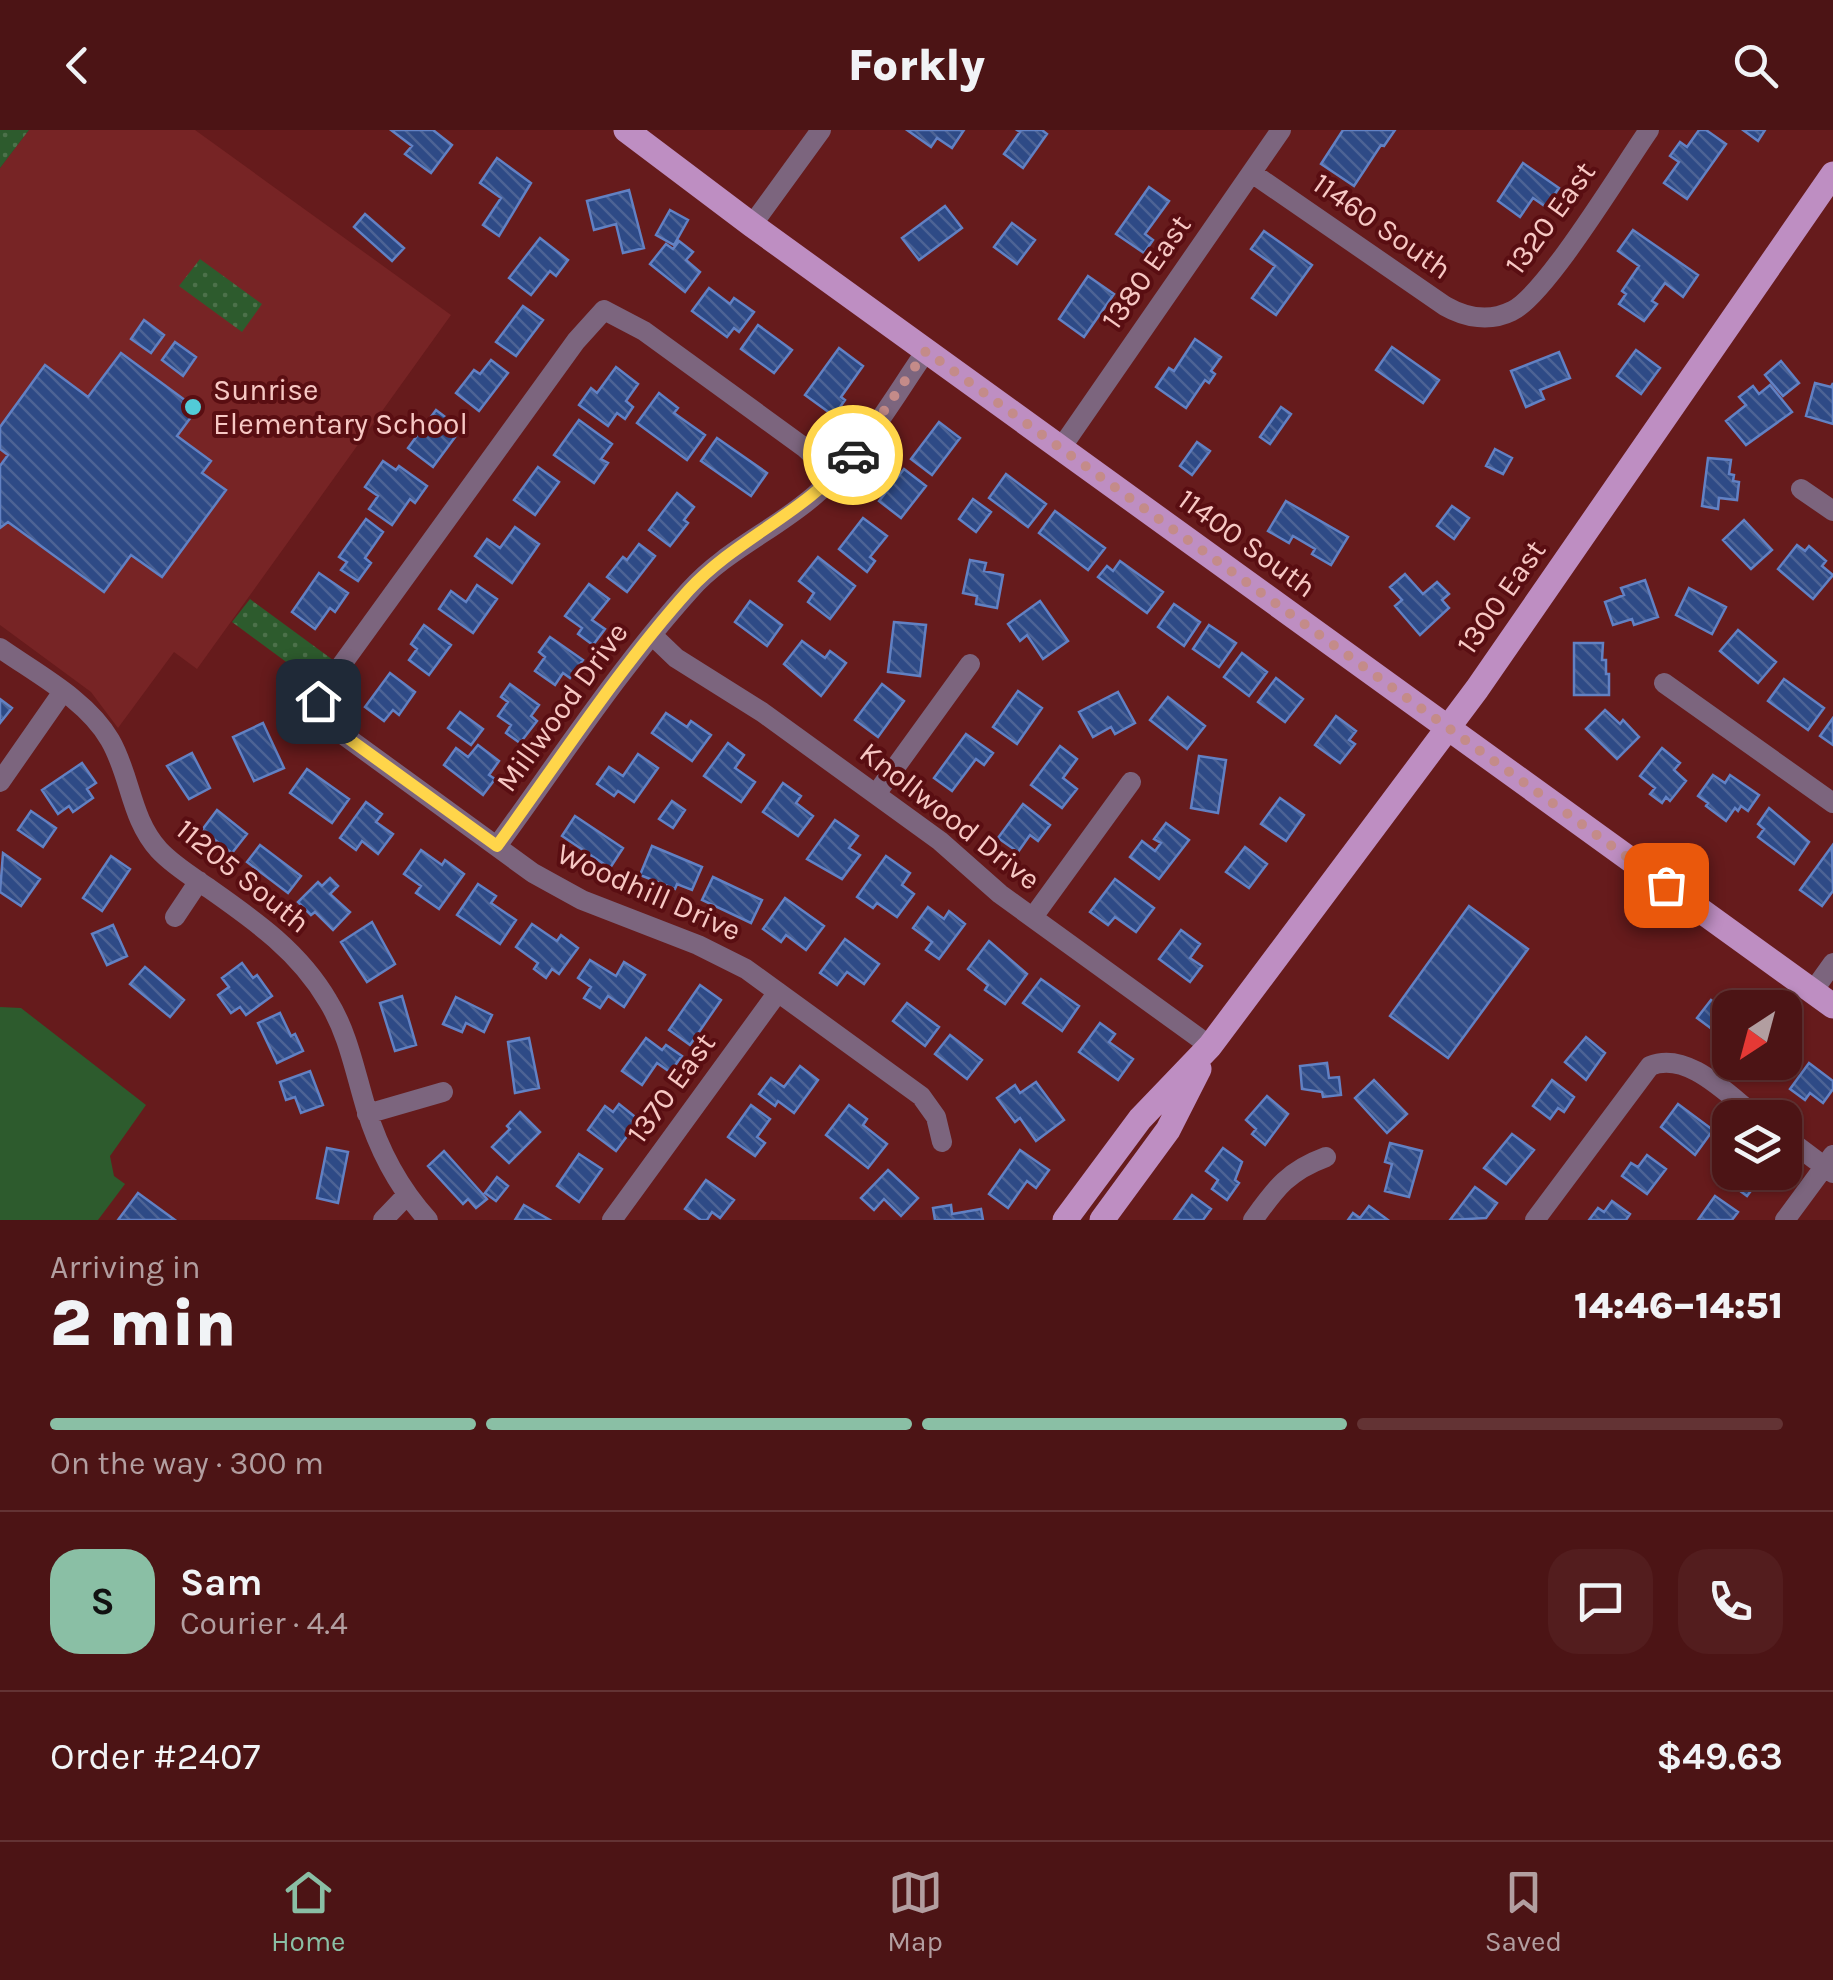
<!DOCTYPE html>
<html lang="en">
<head>
<meta charset="utf-8">
<style>
  body { margin:0; font-family:Karla,sans-serif; background:#531d1e; color:#f1f3f6; height:100vh; display:flex; flex-direction:column; font-size:38px; white-space:nowrap }
  * { box-sizing:border-box; margin:0 }
  p { font-size:32px; color:#b29ea0 }
  .icon { flex:none; width:55px; height:55px; fill:none; stroke:currentColor; stroke-width:2; stroke-linecap:round; stroke-linejoin:round }
  .map { position:relative; height:1090px; overflow:hidden }
  .sheet { display:flex; flex-direction:column; background:#4c1415; flex:1 }
  .sheet>* { flex:none }
  .needle { width:65px; rotate:216deg }
  .tools { position:absolute; left:1712px; top:860px; display:grid; gap:20px }
  .tools a { display:grid; place-items:center; width:90px; height:90px; border-radius:20px; background:#4c1415; box-shadow:0 2px 8px #0004,0 0 0 2px #633334; font-size:50px }
  .pin { position:absolute; display:grid; place-items:center; width:85px; height:85px; color:#fff; margin:-42px; border-radius:20px; box-shadow:0 5px 15px #0006 }
  .courier { position:absolute; display:grid; place-items:center; width:100px; height:100px; margin:-50px; border:8px solid #ffd54a; border-radius:50%; background:#fff; color:#222; box-shadow:0 2px 12px #0007 }
  .summary em { font-style:normal; font-weight:800 }
  .summary div { display:flex; flex-direction:column-reverse }
  .summary { display:flex; align-items:center; justify-content:space-between; height:170px; padding:0 50px }
  h1 { font-size:65px; font-weight:800; line-height:75px }
  .bar { display:grid; grid-template-columns:repeat(4,1fr); gap:15px 10px; align-content:center; height:120px; padding:0 50px }
  .bar i { height:12px; border-radius:8px; background:#633334 }
  .bar .selected { background:#8abfa5 }
  .bar p { grid-column:span 4 }
  .line { display:flex; align-items:center; gap:25px; padding:0 50px; border-top:2px solid #633334 }
  .line div { flex:1 }
  .round { display:grid; place-items:center; flex:none; width:105px; height:105px; border-radius:30px; background:#531d1e }
  header { display:flex; justify-content:space-between; align-items:center; height:130px; padding:0 50px; background:#4c1415; font-size:45px; font-weight:800 }
  .tabs { display:flex; justify-content:space-around; align-items:center; height:140px; border-top:2px solid #633334; background:#4c1415; font-size:28px; color:#b29ea0 }
  .tabs a { display:grid; justify-items:center; gap:5px }
  .tabs .selected { color:#8abfa5 }
  .map>svg:first-child { display:block }
  .built { fill:#772425 }
  .green { fill:url(#green-dots) }
  .pitch { fill:#2d5b2d }
  .building { fill:url(#building-back-hatch); stroke:#6281c3; stroke-width:2.5 }
  .lines { fill:none; stroke-linecap:round; stroke-linejoin:round }
  .minor { stroke:#7c657e; stroke-width:20 }
  .major { stroke:#be8ec2; stroke-width:25 }
  .done { stroke:#c48b89; stroke-width:10; stroke-dasharray:0 18 }
  .route { stroke:#ffd54a; stroke-width:12 }
  .poi-dot { fill:#52cbd7; stroke:#590e12; stroke-width:4 }
  .labels { text-anchor:middle; stroke-width:8; stroke-linejoin:round; paint-order:stroke }
  .street-label { font-size:30px; fill:#f7c8c4; stroke:#590e12 }
  .poi-label { font-size:30px; fill:#f7c8c4; stroke:#590e12; text-anchor:start }
</style>
</head>
<body>
<header><svg class="icon" aria-label="back" viewBox="0 0 24 24"><path d="M15 5l-7 7 7 7"/></svg>Forkly<svg class="icon" aria-label="search" viewBox="0 0 24 24"><circle cx="10" cy="10" r="6"/><path d="M15 15l6 6"/></svg></header>
<div class="map">
<svg width="1833" height="1090" viewBox="0 0 1833 1090">
  <defs>
    <pattern id="green-dots" width="8" height="8" patternUnits="userSpaceOnUse" patternTransform="scale(2.5)"><rect width="8" height="8" fill="#2d5b2d"/><path d="M2 2h.1M6 6h.1" fill="none" stroke="#4c714a" stroke-width="1.8" stroke-linecap="round"/></pattern>
    <pattern id="building-back-hatch" width="6" height="6" patternUnits="userSpaceOnUse" patternTransform="scale(2.5)"><rect width="6" height="6" fill="#2e4a86"/><path d="M-1 5l2 2M0 0l6 6M5-1l2 2" fill="none" stroke="#4d6395"/></pattern>
  </defs>
  <rect width="100%" height="100%" fill="#661b1c"/>
  <!-- built -->
  <path class="built" d="M29 0H195L451 185 197 539 174 522 118 598 91 562 0 495V38Z"/>
  <!-- green -->
  <path class="green" d="M0 0H29L0 38Z
    M200 129 262 174 242 202 179 156Z
    M250 469 333 530 327 539 308 548 232 492Z"/>
  <!-- pitch -->
  <path class="pitch" d="M0 877 21 878 146 975 110 1026 114 1046 125 1054 98 1090H0Z"/>
  <!-- building -->
  <path class="building" d="M391 0H433L452 15 431 43 405 24 412 16Z
    M907 0H964L952 18 937 8 931 17Z
    M1017 0H1042L1047 4 1023 38 1004 24 1020 2Z
    M1343 0H1395L1384 16 1381 15 1354 56 1321 34Z
    M1699 0H1706L1726 14 1687 69 1664 53 1679 32 1670 26 1680 12 1687 17Z
    M1743 0H1765L1758 11Z
    M497 28 531 53 499 106 483 95 501 68 480 53Z
    M1523 33 1559 58 1546 77 1533 68 1520 87 1498 71Z
    M1149 57 1169 71 1145 104 1153 110 1144 123 1116 104Z
    M629 60 644 118 623 123 616 94 594 100 587 71Z
    M945 76 962 98 919 130 902 108Z
    M670 80 688 90 674 115 656 105Z
    M365 84 404 118 392 131 354 97Z
    M1012 93 1035 110 1017 134 994 117Z
    M1633 100 1698 145 1683 167 1665 153 1652 171 1657 174 1644 191 1619 174 1626 164 1622 161 1639 136 1618 121Z
    M1264 101 1312 135 1276 185 1252 168 1275 136 1251 119Z
    M540 108 568 130 556 146 550 141 531 165 509 148Z
    M679 111 693 122 686 130 700 142 685 162 650 134 666 114 673 119Z
    M1088 146 1114 164 1084 207 1059 189Z
    M709 158 730 174 734 168 754 182 739 202 734 198 727 207 692 181Z
    M523 176 543 190 516 226 496 212Z
    M144 190 164 205 151 223 131 209Z
    M758 195 792 220 774 243 741 219Z
    M1195 209 1221 227 1211 241 1215 244 1209 253 1205 250 1186 278 1156 257 1169 238 1174 241Z
    M175 212 196 227 183 246 162 230Z
    M1392 217 1439 250 1423 273 1376 240Z
    M839 218 863 236 841 267 845 270 834 286 805 265Z
    M1636 220 1660 238 1641 264 1617 246Z
    M1559 222 1570 248 1540 260 1544 269 1526 277 1511 241Z
    M121 223 197 279 177 306 211 331 202 343 226 360 162 447 131 425 104 462 8 392 0 398V336L8 325 0 319V297L45 235 88 267Z
    M491 230 508 243 479 281 456 263 474 240 480 244Z
    M1781 231 1799 253 1783 266 1765 245Z
    M616 237 638 254 626 271 633 277 625 289 617 283 608 296 579 275 591 258 597 263Z
    M1815 253 1831 257 1833 253V294L1806 286Z
    M1770 255 1792 282 1746 315 1726 291 1746 275 1739 267 1753 256 1759 264Z
    M659 263 678 278 674 283 705 305 687 330 637 293Z
    M1281 277 1291 284 1270 314 1260 307Z
    M436 280 461 299 433 337 408 318Z
    M579 290 612 314 601 329 608 333 594 353 554 325Z
    M939 292 960 308 932 345 911 329Z
    M717 308 767 343 751 366 701 331Z
    M1197 312 1210 321 1192 345 1180 336Z
    M1495 319 1512 328 1503 344 1486 336Z
    M1708 328 1731 330 1729 344 1734 345 1733 351 1739 352 1737 370 1719 368 1718 379 1702 376Z
    M383 331 396 340 399 336 427 356 415 373 410 369 392 395 369 379 378 366 365 357Z
    M538 337 559 352 535 385 514 370Z
    M904 339 926 356 901 388 879 371Z
    M1006 344 1046 374 1028 397 989 368Z
    M677 363 694 377 684 390 688 393 670 416 649 400Z
    M973 369 991 382 976 402 959 389Z
    M1286 371 1348 407 1331 435 1312 424 1315 419 1293 406 1289 413 1268 401Z
    M1452 376 1469 388 1454 409 1437 396Z
    M1055 381 1105 418 1088 440 1039 403Z
    M863 388 887 406 870 427 875 431 867 442 839 419Z
    M366 389 383 402 365 428 371 433 358 451 341 440 347 432 339 427Z
    M1744 390 1772 420 1751 439 1723 410Z
    M515 397 539 414 512 453 475 426 487 409 500 418Z
    M639 414 655 426 627 462 607 447 623 427 627 430Z
    M1797 415 1805 421 1809 416 1826 431 1822 436 1833 445 1813 469 1778 439Z
    M818 427 855 456 830 489 808 472 814 463 799 451Z
    M970 430 986 433 984 441 1003 445 997 478 976 474 977 466 963 463Z
    M1120 431 1163 462 1147 483 1098 447 1107 436 1113 441Z
    M319 443 348 463 335 482 330 478 315 499 292 482Z
    M1405 444 1423 464 1437 452 1449 464 1442 470 1449 478 1420 505 1395 476 1402 470 1390 457Z
    M1645 450 1658 487 1634 495 1632 489 1613 495 1605 472 1624 465 1621 458Z
    M589 454 609 469 592 490 605 499 593 515 578 504 582 498 565 486Z
    M477 455 497 469 473 503 439 479 451 461 466 472Z
    M1689 458 1726 477 1712 504 1676 485Z
    M750 471 782 495 767 516 735 492Z
    M1040 471 1068 511 1043 529 1027 505 1020 511 1008 494Z
    M1174 474 1200 492 1184 516 1158 497Z
    M894 492 926 495 920 546 888 542Z
    M424 495 451 515 429 545 409 530 417 519 411 514Z
    M1209 495 1236 513 1219 537 1193 519Z
    M1738 500 1776 532 1758 553 1720 521Z
    M550 507 583 530 570 548 563 543 555 555 535 541 545 527 539 522Z
    M802 511 825 528 830 521 846 533 821 566 784 534Z
    M1574 513H1603L1602 530H1606V544H1609V565H1574Z
    M1242 523 1267 542 1249 566 1224 547Z
    M390 543 415 562 399 585 393 580 384 591 365 577Z
    M1276 548 1303 569 1285 592 1258 572Z
    M1784 549 1824 578 1808 600 1768 571Z
    M510 554 539 575 531 586 537 591 520 613 506 603 511 595 498 586 508 572 501 567Z
    M882 554 904 571 878 607 855 590Z
    M1018 561 1042 578 1017 614 993 597Z
    M1118 562 1135 593 1115 604 1111 597 1093 607 1079 582Z
    M1168 567 1205 596 1187 619 1150 590Z
    M0 569 12 578 0 593Z
    M1605 580 1620 594 1623 590 1639 607 1617 629 1586 599Z
    M460 582 483 599 471 615 448 598Z
    M666 583 687 597 691 591 711 605 692 631 652 603Z
    M1336 586 1356 601 1349 610 1355 614 1340 633 1315 615Z
    M1833 588V615L1820 606Z
    M263 593 284 638 254 651 233 607Z
    M966 604 993 623 984 635 976 629 952 661 934 648Z
    M728 613 744 625 735 638 755 652 741 672 704 646Z
    M478 615 499 631 489 645 495 649 483 665 444 635 456 618 468 627Z
    M1060 616 1077 629 1063 648 1077 659 1062 678 1031 655Z
    M1662 618 1680 633 1674 640 1686 651 1670 671 1666 667 1662 673 1650 664 1655 658 1640 646Z
    M192 623 210 658 189 669 167 636Z
    M638 624 658 638 634 672 618 661 614 666 597 654 609 637 623 646Z
    M1199 626 1226 630 1218 683 1191 678Z
    M82 633 96 653 87 659 93 668 73 682 69 676 58 684 42 660Z
    M307 639 349 669 332 693 290 663Z
    M1713 645 1725 653 1730 645 1759 665 1748 681 1741 676 1738 681 1735 678 1726 691 1706 676 1708 673 1698 666Z
    M783 653 801 666 796 673 813 686 798 706 763 682Z
    M1280 668 1304 685 1286 711 1261 694Z
    M672 671 685 680 673 698 659 689Z
    M366 672 382 684 376 692 393 704 378 724 362 711 356 720 340 708Z
    M1023 674 1050 695 1038 711 1030 705 1018 722 998 708Z
    M1769 678 1809 712 1794 734 1758 707 1764 699 1758 694Z
    M217 680 247 704 232 723 202 700Z
    M31 681 56 698 43 717 18 700Z
    M575 686 623 718 610 738 562 706Z
    M835 690 858 706 849 718 860 725 842 749 807 729Z
    M1166 693 1189 710 1159 749 1130 727 1142 711 1155 721 1161 713 1154 709Z
    M260 715 301 746 288 763 247 732Z
    M652 716 702 737 692 760 677 754 675 759 640 745Z
    M1832 716 1833 761 1822 776 1800 760Z
    M1245 717 1267 734 1249 758 1226 742Z
    M421 720 442 735 445 730 464 744 439 779 416 763 421 756 404 744Z
    M3 723 40 749 21 776 0 762Z
    M111 726 130 739 102 781 83 768Z
    M886 726 910 743 902 755 914 764 897 787 877 773 873 778 857 767Z
    M713 747 762 770 751 793 702 770Z
    M330 748 338 756 330 764 350 782 333 800 315 782 311 785 298 772 318 752 322 756Z
    M1115 749 1154 778 1136 802 1115 787 1108 795 1090 782Z
    M478 754 496 766 491 773 516 790 500 814 457 785Z
    M785 768 824 796 806 820 786 805 781 812 763 799Z
    M1469 776 1528 819 1448 928 1390 886Z
    M928 777 944 789 949 781 965 794 939 829 926 820 932 812 913 798Z
    M372 792 395 834 367 852 341 812Z
    M532 794 557 811 561 805 578 818 559 844 552 839 546 848 534 839 538 833 516 817Z
    M113 795 127 826 107 835 92 804Z
    M1181 800 1200 814 1190 828 1202 836 1190 852 1159 829Z
    M845 809 879 834 864 854 847 842 837 855 820 843Z
    M989 811 1027 844 1005 874 985 860 988 855 968 839Z
    M590 830 616 846 624 832 645 845 624 877 608 866 600 878 584 868 591 857 578 848Z
    M242 833 253 848 257 845 272 866 246 885 240 877 231 883 218 865 229 857 222 848Z
    M145 837 184 870 170 887 130 854Z
    M1041 849 1079 876 1062 901 1023 873Z
    M700 855 721 870 690 915 669 900Z
    M402 866 416 915 395 921 380 873Z
    M456 867 492 885 484 902 466 893 462 902 443 894Z
    M1711 870 1730 884 1728 911 1697 888Z
    M907 873 939 897 925 916 893 891Z
    M280 883 291 906 295 904 303 921 277 933 258 893Z
    M1100 893 1115 904 1109 912 1133 929 1118 950 1079 922Z
    M950 905 982 930 967 949 935 924Z
    M1586 907 1605 923 1586 950 1565 932Z
    M529 908 539 958 515 963 508 912Z
    M646 908 662 920 666 915 682 926 670 942 657 933 642 955 622 941Z
    M1785 918 1795 926 1778 949 1764 939 1769 932H1785Z
    M1327 933 1329 948 1339 947 1341 965 1323 967 1322 962 1302 959 1300 936Z
    M1809 933 1833 951V959L1823 973 1810 963 1805 970 1790 959Z
    M800 936 818 950 794 983 778 971 775 976 759 964 771 948 784 957Z
    M310 941 323 975 301 983 295 967 286 970 280 952Z
    M1374 950 1407 984 1387 1003 1355 968Z
    M1552 950 1574 967 1564 982 1558 978 1550 989 1533 976Z
    M1036 952 1064 990 1036 1011 1020 988 1015 992 997 968 1015 955 1020 963Z
    M1267 966 1288 984 1265 1015 1252 1004 1256 999 1246 990Z
    M619 974 639 990 616 1021 588 1000 605 976 613 982Z
    M1678 974 1713 1000 1695 1025 1661 997Z
    M751 975 770 989 757 1007 765 1013 755 1026 728 1007Z
    M849 975 867 989 863 995 887 1014 868 1038 826 1005Z
    M520 982 540 1002 509 1033 492 1017 510 999 507 996Z
    M1512 1004 1534 1020 1506 1054 1484 1038Z
    M1390 1013 1422 1021 1409 1067 1385 1061 1392 1034 1385 1032Z
    M327 1018 348 1022 338 1073 317 1068Z
    M1223 1018 1242 1032 1235 1050 1239 1053 1227 1070 1212 1059 1218 1050 1206 1041Z
    M1020 1020 1049 1040 1036 1058 1027 1051 1008 1078 989 1064Z
    M444 1021 487 1069 476 1078 468 1069 463 1074 428 1036Z
    M579 1024 602 1039 579 1072 557 1056Z
    M1647 1025 1666 1039 1647 1064 1622 1046 1631 1033 1638 1037Z
    M888 1040 918 1068 901 1086 884 1069 874 1080 861 1068Z
    M1736 1042H1765L1747 1066 1728 1052Z
    M497 1047 508 1056 496 1071 485 1063Z
    M706 1050 734 1070 720 1088 712 1082 707 1090H701L685 1079Z
    M1475 1057 1497 1073 1486 1088 1450 1090Z
    M138 1063 175 1090H118Z
    M1192 1065 1211 1079 1203 1090H1174Z
    M1715 1066 1738 1082 1732 1090H1698Z
    M1612 1071 1630 1084 1626 1090H1589L1598 1078 1604 1082Z
    M524 1075 550 1090H515Z
    M951 1075 952 1084 981 1079 983 1090H935L933 1078Z
    M1369 1076 1388 1090H1348L1353 1083 1360 1088Z"/>
  <g class="lines">
    <!-- minor -->
    <path class="minor" d="M1252 43 1445 176C1466 188 1490 192 1512 181 1546 165 1623 37 1649 0
      M752 95 821 0
      M1061 318 1281 0
      M835 346 805 318 644 201 604 180 576 211 335 544 316 578 345 606 533 743 582 770 698 815 746 839 921 966 936 987 942 1012
      M1801 359 1833 381
      M652 505 676 528 762 582 940 711 1000 764 1210 916
      M0 518C37 544 87 570 110 610 131 646 130 688 159 720 173 735 191 746 207 757 254 790 299 821 328 871 348 903 355 942 366 978 379 1021 398 1057 428 1090
      M1664 553 1833 673
      M0 652 62 563
      M876 664 970 534
      M497 716C559 631 618 540 689 461 724 421 775 400 815 365 861 326 892 270 926 221
      M175 787 199 751
      M1033 787 1131 652
      M1813 861 1833 833
      M367 984 443 962
      M1785 1007 1833 1043
      M383 1090 406 1066
      M612 1090 778 862
      M1253 1090C1276 1058 1288 1041 1326 1027
      M1535 1090 1650 936C1688 920 1729 966 1758 988
      M1785 1090 1833 1025"/>
    <!-- major -->
    <path class="major" d="M626 0 752 95 1833 876
      M1065 1090 1140 989 1210 916 1477 559 1833 44
      M1102 1090 1168 1000 1199 939"/>
  </g>
  <g class="lines">
    <!-- done -->
    <path class="done" d="M853 325 926 221 1666 755"/>
    <!-- route -->
    <path class="route" d="M318 571 316 578 345 606 497 716C559 631 618 539 689 460 737 408 804 384 853 325"/>
  </g>
  <!-- markers -->
  <circle class="poi-dot" cx="193" cy="277" r="10"/>
  <g class="labels">
    <!-- street labels -->
    <g class="street-label">
      <text transform="translate(1550 88) rotate(-54)" y="10">1320 East</text>
      <text transform="translate(1382 96) rotate(35)" y="10">11460 South</text>
      <text transform="translate(1146 142) rotate(-55)" y="10">1380 East</text>
      <text transform="translate(1247 413) rotate(36)" y="10">11400 South</text>
      <text transform="translate(1501 467) rotate(-55)" y="10">1300 East</text>
      <text transform="translate(562 577) rotate(-54)" y="10">Millwood Drive</text>
      <text transform="translate(950 686) rotate(38)" y="10">Knollwood Drive</text>
      <text transform="translate(243 746) rotate(39)" y="10">11205 South</text>
      <text transform="translate(649 762) rotate(24)" y="10">Woodhill Drive</text>
      <text transform="translate(671 958) rotate(-54)" y="10">1370 East</text>
    </g>
    <!-- poi labels -->
    <g class="poi-label">
      <text x="213" y="270">Sunrise<tspan x="213" dy="34">Elementary School</tspan></text>
    </g>
  </g>
</svg>
<div class="tools">
<a><svg class="needle" viewBox="-14 -14 28 28"><path d="M0-13l5 13h-10z" fill="#e53935"/><path d="M0 13l5-13h-10z" fill="#b29ea0"/></svg></a>
<a><svg class="icon" aria-label="layers" viewBox="0 0 24 24"><path d="M12 4l9 5-9 5-9-5zM3 14l9 5 9-5"/></svg></a>
</div>
<div class="pin" style="left:1666px;top:755px;background:#ea580c"><svg class="icon" aria-label="bag" viewBox="0 0 24 24"><path d="M5 8h14l-1 12H6zM9 8a3 3 0 0 1 6 0"/></svg></div>
<div class="pin" style="left:318px;top:571px;background:#1f2937"><svg class="icon" aria-label="home" viewBox="0 0 24 24"><path d="M3 11l9-7 9 7M6 9v11h12V9"/></svg></div>
<div class="courier" style="left:853px;top:325px"><svg class="icon" aria-label="car" viewBox="0 0 24 24"><path d="M5 17H2v-5l4-1 3-4h7l3 4 3 1v5h-3M9 17h6M6 11h13"/><circle cx="7" cy="17" r="2"/><circle cx="17" cy="17" r="2"/></svg></div>
</div>
<section class="sheet">
<div class="summary"><div><h1>2 min</h1><p>Arriving in</p></div><em>14:46–14:51</em></div>
<div class="bar"><i class="selected"></i><i class="selected"></i><i class="selected"></i><i></i><p>On the way · 300 m</p></div>
<div class="line" style="height:180px"><b class="round" style="background:#8abfa5;color:#111">S</b><div><b>Sam</b><p>Courier · 4.4</p></div><a class="round"><svg class="icon" aria-label="chat" viewBox="0 0 24 24"><path d="M4 5h16v11H9l-5 4z"/></svg></a><a class="round"><svg class="icon" aria-label="phone" viewBox="0 0 24 24"><path d="M5 4h4l2 5-3 2q2 4 5 5l2-3 5 2v4C11 20 4 13 5 4z"/></svg></a></div>
<div class="line" style="height:130px"><div>Order #2407</div><b>$49.63</b></div>
</section>
<nav class="tabs">
<a class="selected"><svg class="icon" aria-label="home" viewBox="0 0 24 24"><path d="M3 11l9-7 9 7M6 9v11h12V9"/></svg>Home</a>
<a><svg class="icon" aria-label="map" viewBox="0 0 24 24"><path d="M3 6l6-2 6 2 6-2v14l-6 2-6-2-6 2zM9 4v14M15 6v14"/></svg>Map</a>
<a><svg class="icon" aria-label="saved" viewBox="0 0 24 24"><path d="M7 4h10v16l-5-4-5 4z"/></svg>Saved</a>
</nav>
</body>
</html>
